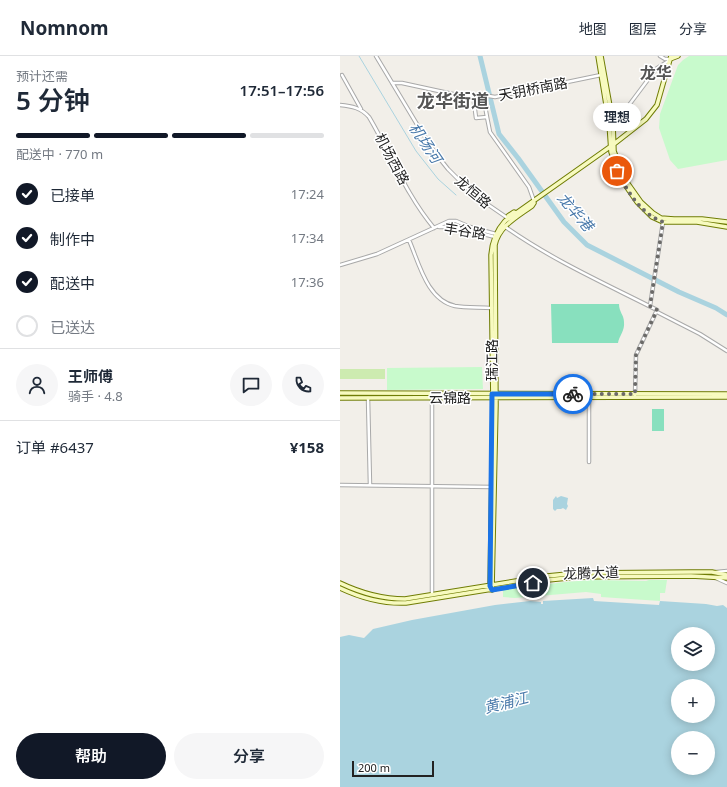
<!DOCTYPE html>
<html lang="zh">
<head>
<meta charset="utf-8">
<style>
  body { margin:0; font-family:"Noto Sans","Noto Sans SC",sans-serif; background:#f6f6f7; color:#1f2937; height:100vh; display:flex; flex-direction:column; font-size:15px; white-space:nowrap }
  * { box-sizing:border-box; margin:0 }
  p { font-size:13px; color:#747a83 }
  .icon { flex:none; width:22px; height:22px; fill:none; stroke:currentColor; stroke-width:2; stroke-linecap:round; stroke-linejoin:round }
  .map { position:relative; flex:1; overflow:hidden }
  .details { display:flex; flex-direction:column; background:#fff; width:340px }
  .details>* { flex:none }
  .buttons { position:absolute; left:331px; top:571px; display:grid; gap:8px }
  .buttons a { display:grid; place-items:center; width:44px; height:44px; border-radius:50%; background:#fff; box-shadow:0 2px 10px #0003; font-size:20px }
  .scale { position:absolute; left:12px; bottom:10px; width:82px; box-sizing:border-box; padding-left:4px; border:2px solid #222; border-top:0; font-size:11px; line-height:14px; white-space:nowrap; color:#222; -webkit-text-stroke:3px #fff; paint-order:stroke }
  .pin { position:absolute; display:grid; place-items:center; width:34px; height:34px; color:#fff; margin:-17px; border:2px solid #fff; border-radius:50%; box-shadow:0 1px 4px #0007 }
  .courier { position:absolute; display:grid; place-items:center; width:40px; height:40px; margin:-20px; border:3px solid #1a73e8; border-radius:50%; background:#fff; color:#222; box-shadow:0 1px 5px #0007 }
  .bubble { position:absolute; height:28px; border-radius:14px; background:#fff; box-shadow:0 2px 10px #0003; font-size:13px; font-weight:600; line-height:28px; text-align:center }
  .headline em { font-style:normal; font-weight:600 }
  .headline div { display:flex; flex-direction:column-reverse }
  .headline { display:flex; align-items:center; justify-content:space-between; height:68px; padding:0 16px }
  h1 { font-size:26px; font-weight:600; line-height:30px }
  .bar { display:grid; grid-template-columns:repeat(4,1fr); gap:6px 4px; align-content:center; height:48px; padding:0 16px }
  .bar i { height:5px; border-radius:3px; background:#e0e1e3 }
  .bar .current { background:#111827 }
  .bar p { grid-column:span 4 }
  .line { display:flex; align-items:center; gap:10px; padding:0 16px; border-top:1px solid #e0e1e3 }
  .line div { flex:1 }
  .round { display:grid; place-items:center; flex:none; width:42px; height:42px; border-radius:21px; background:#f6f6f7 }
  ol { padding:0 16px; list-style:none }
  li { display:flex; align-items:center; gap:12px; height:44px }
  li p { margin-inline-start:auto }
  li .icon { padding:4px; border-radius:50%; background:#111827; color:#fff; stroke-width:4 }
  li:last-child { color:#747a83 }
  li i { width:22px; height:22px; border:2px solid #e0e1e3; border-radius:50% }
  .cta { display:flex; gap:8px; margin-top:auto; padding:8px 16px }
  .cta a { flex:1; height:46px; border-radius:24px; background:#111827; color:#fff; font-size:16px; font-weight:600; line-height:46px; text-align:center }
  .cta a+a { background:#f6f6f7; color:#1f2937 }
  header { display:flex; align-items:center; gap:24px; box-sizing:border-box; height:56px; padding:0 20px; background:#fff; border-bottom:1px solid #e0e1e3 }
  header strong { font-size:19px }
  nav { display:flex; gap:22px; margin-inline-start:auto; font-size:14px }
  main { display:flex; flex:1; min-height:0 }
  .map>svg:first-child { display:block }
  .grass { fill:#cdebb0 }
  .park { fill:#c8facc }
  .pitch { fill:#88e0be }
  .water { fill:#aad3df; fill-rule:evenodd }
  .lines { fill:none; stroke-linecap:round; stroke-linejoin:round }
  .stream { stroke:#aad3df; stroke-width:1 }
  .river { stroke:#aad3df; stroke-width:5 }
  .street-casing { stroke:#a9a9a9; stroke-width:4.5 }
  .secondary-casing { stroke:#707d05; stroke-width:5.5 }
  .street { stroke:#fff; stroke-width:2.5 }
  .secondary { stroke:#f7fabf; stroke-width:3.5 }
  .done { stroke:#6b6a68; stroke-width:4; stroke-dasharray:0 7.2 }
  .route { stroke:#1a73e8; stroke-width:5 }
  .labels { text-anchor:middle; stroke-width:3; stroke-linejoin:round; paint-order:stroke }
  .street-label { font-size:14px; fill:#222; stroke:#fff }
  .water-label { font-size:15px; font-style:italic; fill:#4a7aab; stroke:#fff }
  .quarter-label { font-size:16px; font-weight:bold; fill:#555; stroke:#fff }
  .district-label { font-size:18px; font-weight:bold; fill:#555; stroke:#fff }
</style>
</head>
<body>
<header>
<strong>Nomnom</strong>
<nav><a>地图</a><a>图层</a><a>分享</a></nav>
</header>
<main>
<section class="details">
<div class="headline"><div><h1>5 分钟</h1><p>预计还需</p></div><em>17:51–17:56</em></div>
<div class="bar"><i class="current"></i><i class="current"></i><i class="current"></i><i></i><p>配送中 · 770 m</p></div>
<ol>
<li><svg class="icon" aria-label="check" viewBox="0 0 24 24"><path d="M5 12l5 5 9-10"/></svg>已接单<p>17:24</p></li>
<li><svg class="icon" aria-label="check" viewBox="0 0 24 24"><path d="M5 12l5 5 9-10"/></svg>制作中<p>17:34</p></li>
<li><svg class="icon" aria-label="check" viewBox="0 0 24 24"><path d="M5 12l5 5 9-10"/></svg>配送中<p>17:36</p></li>
<li><i></i>已送达</li>
</ol>
<div class="line" style="height:72px"><a class="round"><svg class="icon" aria-label="person" viewBox="0 0 24 24"><circle cx="12" cy="8" r="4"/><path d="M4 21q1-7 8-7t8 7"/></svg></a><div><b>王师傅</b><p>骑手 · 4.8</p></div><a class="round"><svg class="icon" aria-label="chat" viewBox="0 0 24 24"><path d="M4 5h16v11H9l-5 4z"/></svg></a><a class="round"><svg class="icon" aria-label="phone" viewBox="0 0 24 24"><path d="M5 4h4l2 5-3 2q2 4 5 5l2-3 5 2v4C11 20 4 13 5 4z"/></svg></a></div>
<div class="line" style="height:52px"><div>订单 #6437</div><b>¥158</b></div>
<div class="cta"><a>帮助</a><a>分享</a></div>
</section>
<div class="map">
<svg width="387" height="731" viewBox="0 0 387 731">
  <rect width="100%" height="100%" fill="#f2efe9"/>
  <!-- grass -->
  <path class="grass" d="M0 313H45V323H0Z"/>
  <!-- park -->
  <path class="park" d="M349 0H387V104L338 113 330 104 319 72 320 58 338 9 343 4Z
    M142 311 143 333 47 334V312Z
    M251 524 306 525 309 524H327L325 537H320V545L261 541V538L246 536 175 542 163 541V534L225 526Z"/>
  <!-- pitch -->
  <path class="pitch" d="M211 248H279C279 256 284 259 284 266 285 275 279 280 278 287H212Z
    M312 353H324V375H312Z"/>
  <!-- water -->
  <path class="water" d="M216 440 217 442 221 440 228 442 227 448 228 450 226 454 223 452 221 453H217L215 455 213 453V444Z
    M253 542 254 545 319 549 320 545 366 548 377 550 383 549 387 552V731H0V581L9 579 24 582 33 573 72 564 155 549 190 545 201 546V548H203V545ZM338 578H368V608H338ZM338 630H368V660H338ZM338 682H368V712H338Z"/>
  <g class="lines">
    <!-- stream -->
    <path class="stream" d="M19 0 76 95 98 123 116 139"/>
    <!-- river -->
    <path class="river" d="M140 0 159 78 178 102 224 166 247 189 339 236 376 252 387 259"/>
    <!-- street casing -->
    <g class="street-casing">
      <path id="street" d="M36 0 78 70 96 98 108 113 134 139 169 163
        M320 0 325 3H330
        M2 19 21 53
        M52 27H62L122 40 143 39 155 41 261 19
        M0 49C12 50 21 52 29 61 51 98 66 139 94 172
        M147 61 144 44 134 46 136 62 147 61 150 76 189 131 194 145
        M277 65 316 13 330 4
        M164 170C212 204 266 228 317 254L296 299 295 339
        M99 171H116L155 181
        M69 184C79 207 87 244 115 250 126 252 140 251 152 252
        M0 209 37 198 109 165H116L130 171 156 178
        M310 250 323 166
        M317 256 360 278 387 295
        M28 342 30 429
        M249 406V342
        M0 429 152 431
        M376 516 387 515
        M376 522 387 527
        M92 539V342"/>
    </g>
    <!-- secondary casing -->
    <g class="secondary-casing">
      <path id="secondary" d="M258 0 269 67 271 96 281 123 297 146 312 161 323 166H357L387 171
        M261 0 273 67 274 95 284 122 301 146 313 157 321 162 334 163H362L387 166
        M330 3 338 0
        M168 163V160L174 156 176 157
        M0 337 387 338
        M0 342 387 341
        M0 527C21 537 41 543 65 543L207 520 238 517 351 516H372L387 519
        M0 532C21 542 42 548 66 547L208 524 238 521 351 520 387 522
        M152 533 156 349 155 189C159 170 177 161 192 150L194 147
        M152 534 150 530 153 349 151 199C152 185 156 175 165 165L274 88 306 63 317 49 331 0"/>
    </g>
    <!-- street -->
    <use href="#street" class="street"/>
    <!-- secondary -->
    <use href="#secondary" class="secondary"/>
  </g>
  <g class="lines">
    <!-- done -->
    <path class="done" d="M233 338H295L296 299 317 254 310 250 323 166C301 158 287 135 277 115"/>
    <!-- route -->
    <path class="route" d="M193 527 152 534 150 530 152 338H233"/>
  </g>
  <g class="labels">
    <!-- street labels -->
    <g class="street-label">
      <text transform="translate(193 33) rotate(-11)" y="5">天钥桥南路</text>
      <text transform="translate(52 103) rotate(62)" y="5">机场西路</text>
      <text transform="translate(133 136) rotate(40)" y="5">龙恒路</text>
      <text transform="translate(125 175) rotate(9)" y="5">丰谷路</text>
      <text transform="translate(152 304) rotate(-90)" y="5">瑞江路</text>
      <text x="110" y="347">云锦路</text>
      <text transform="translate(251 517) rotate(-2)" y="5">龙腾大道</text>
    </g>
    <!-- water labels -->
    <g class="water-label">
      <text transform="translate(85 87) rotate(56)" y="5">机场河</text>
      <text transform="translate(235 156) rotate(49)" y="5">龙华港</text>
      <text transform="translate(166 647) rotate(-14)" y="5">黄浦江</text>
    </g>
    <!-- quarter labels -->
    <g class="quarter-label">
      <text x="316" y="23">龙华</text>
    </g>
    <!-- district labels -->
    <g class="district-label">
      <text x="113" y="51">龙华街道</text>
    </g>
  </g>
</svg>
<div class="buttons">
<a><svg class="icon" aria-label="layers" viewBox="0 0 24 24"><path d="M12 4l9 5-9 5-9-5zM3 14l9 5 9-5"/></svg></a>
<a>+</a>
<a>−</a>
</div>
<div class="scale">200 m</div>
<div class="pin" style="left:277px;top:115px;background:#ea580c"><svg class="icon" aria-label="bag" viewBox="0 0 24 24"><path d="M5 8h14l-1 12H6zM9 8a3 3 0 0 1 6 0"/></svg></div>
<div class="pin" style="left:193px;top:527px;background:#1f2937"><svg class="icon" aria-label="home" viewBox="0 0 24 24"><path d="M3 11l9-7 9 7M6 9v11h12V9"/></svg></div>
<div class="courier" style="left:233px;top:338px"><svg class="icon" aria-label="bike" viewBox="0 0 24 24"><circle cx="6" cy="16" r="4"/><circle cx="18" cy="16" r="4"/><path d="M6 16l4-8h5l3 8M10 8l3 8H6M13 5h3"/></svg></div>
<div class="bubble" style="left:253px;top:47px;width:48px">理想</div>
</div>
</main>
</body>
</html>
